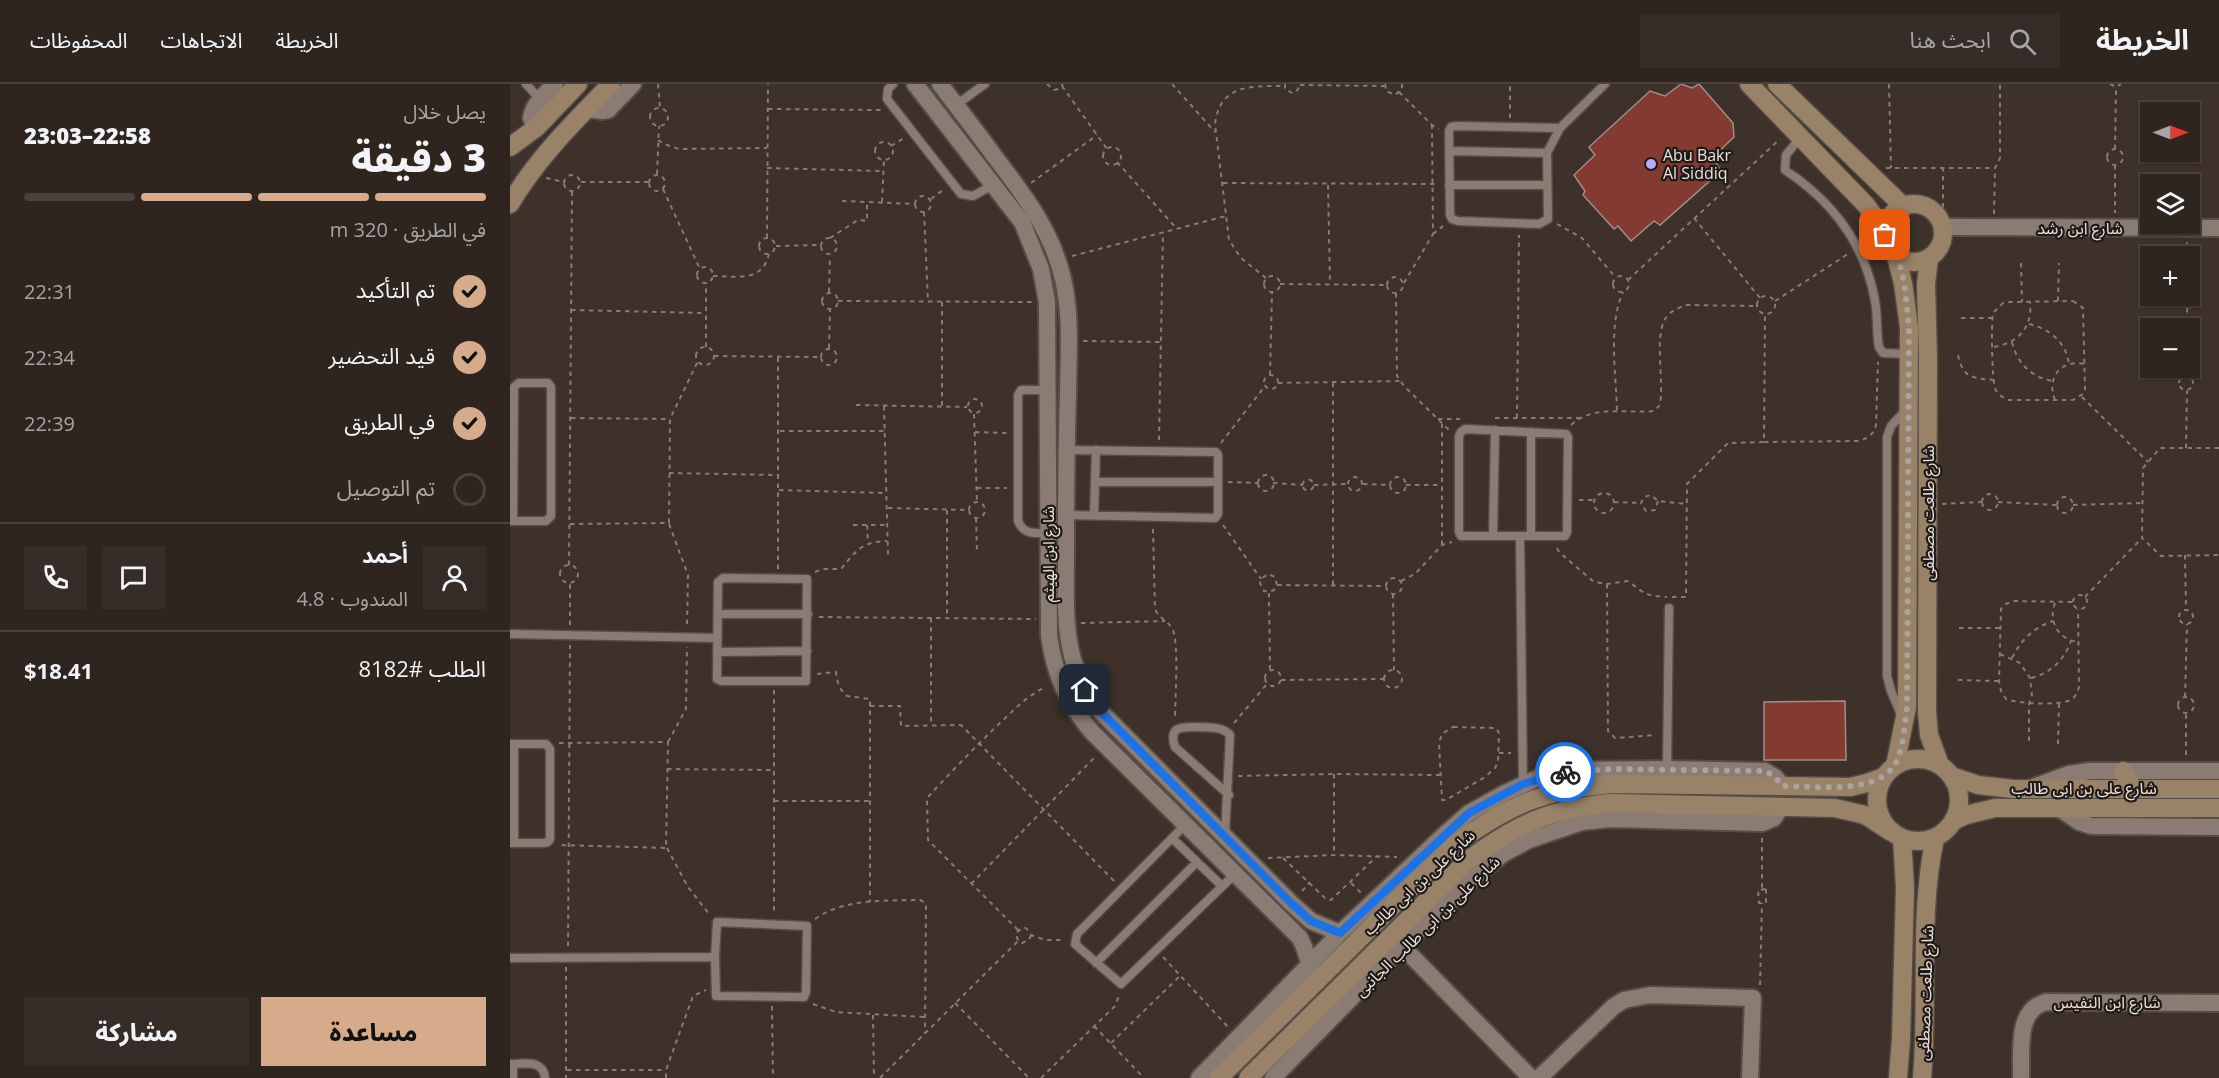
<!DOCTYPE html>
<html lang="ar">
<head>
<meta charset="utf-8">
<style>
  body { margin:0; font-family:"Open Sans","Noto Sans Arabic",sans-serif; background:#362d28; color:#f1f3f6; direction:rtl; height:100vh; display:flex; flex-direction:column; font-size:22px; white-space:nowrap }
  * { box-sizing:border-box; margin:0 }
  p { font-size:20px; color:#a7a5a4 }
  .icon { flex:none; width:33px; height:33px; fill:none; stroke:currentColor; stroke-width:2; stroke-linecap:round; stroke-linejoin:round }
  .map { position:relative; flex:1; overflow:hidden; direction:ltr }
  .side { display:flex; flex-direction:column; background:#2e251f; width:510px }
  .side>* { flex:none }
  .needle { width:39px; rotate:90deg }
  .buttons { position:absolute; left:1630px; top:18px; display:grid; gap:12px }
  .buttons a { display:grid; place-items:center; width:60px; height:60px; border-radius:0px; background:#2e251f; box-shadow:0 2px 4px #0004,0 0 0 2px #49423d; font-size:30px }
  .pin { position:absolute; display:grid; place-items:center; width:51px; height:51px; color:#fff; margin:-26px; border-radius:12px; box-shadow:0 3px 9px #0006 }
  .courier { position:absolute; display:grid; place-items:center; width:60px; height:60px; margin:-30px; border:4px solid #1a73e8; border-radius:50%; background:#fff; color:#222; box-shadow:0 2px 8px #0007 }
  .head em { font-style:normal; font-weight:800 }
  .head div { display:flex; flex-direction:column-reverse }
  .head { display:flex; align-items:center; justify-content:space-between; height:102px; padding:0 24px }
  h1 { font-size:39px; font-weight:800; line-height:45px }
  .bar { display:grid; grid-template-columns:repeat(4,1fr); gap:9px 6px; align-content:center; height:72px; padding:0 24px }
  .bar i { height:8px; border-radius:4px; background:#49423d }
  .bar .current { background:#d6ab8b }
  .bar p { grid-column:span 4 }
  .line { display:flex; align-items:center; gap:15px; padding:0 24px; border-top:2px solid #49423d }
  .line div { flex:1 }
  .round { display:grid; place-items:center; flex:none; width:63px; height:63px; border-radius:0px; background:#362d28 }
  ol { padding:0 24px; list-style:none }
  li { display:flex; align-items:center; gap:18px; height:66px }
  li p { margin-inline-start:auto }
  li .icon { padding:6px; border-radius:50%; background:#d6ab8b; color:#111; stroke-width:4 }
  li:last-child { color:#a7a5a4 }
  li i { width:33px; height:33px; border:3px solid #49423d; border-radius:50% }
  .button { display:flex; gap:12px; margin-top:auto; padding:12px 24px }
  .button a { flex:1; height:69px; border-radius:0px; background:#d6ab8b; color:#111; font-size:24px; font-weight:800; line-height:69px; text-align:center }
  .button a+a { background:#362d28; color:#f1f3f6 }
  header { display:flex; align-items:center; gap:36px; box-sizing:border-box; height:84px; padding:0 30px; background:#2e251f; border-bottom:2px solid #49423d }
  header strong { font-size:28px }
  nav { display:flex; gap:33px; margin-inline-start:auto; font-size:21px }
  .search { width:420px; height:54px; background:#362d28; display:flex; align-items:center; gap:15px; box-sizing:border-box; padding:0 21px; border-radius:0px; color:#a7a5a4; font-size:22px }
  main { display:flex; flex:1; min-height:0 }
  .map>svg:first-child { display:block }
  .building { fill:#833a30; stroke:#9f8e8a; stroke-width:1.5 }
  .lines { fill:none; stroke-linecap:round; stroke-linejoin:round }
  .lane-casing { stroke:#564d47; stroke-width:11 }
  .street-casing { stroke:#564d47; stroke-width:20 }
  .secondary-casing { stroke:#564d47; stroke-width:21 }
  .path { stroke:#867c75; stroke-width:2; stroke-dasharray:4.5 4.5; stroke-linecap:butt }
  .lane { stroke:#8a7c73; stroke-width:8 }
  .street { stroke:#8a7c73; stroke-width:16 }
  .secondary { stroke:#988369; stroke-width:18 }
  .done { stroke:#ada39d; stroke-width:6; stroke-dasharray:0 10.8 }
  .route { stroke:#1a73e8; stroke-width:8 }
  .poi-dot { fill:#b4acf9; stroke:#201a17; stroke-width:2 }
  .labels { text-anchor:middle; stroke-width:4.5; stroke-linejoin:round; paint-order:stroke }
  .poi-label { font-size:16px; fill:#e9e1dc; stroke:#201a17; text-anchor:start }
  .street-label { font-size:16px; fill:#e9e1dc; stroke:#201a17 }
</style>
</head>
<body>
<header>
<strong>الخريطة</strong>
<div class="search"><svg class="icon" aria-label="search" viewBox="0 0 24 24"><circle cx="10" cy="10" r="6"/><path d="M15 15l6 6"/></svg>ابحث هنا</div>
<nav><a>الخريطة</a><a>الاتجاهات</a><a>المحفوظات</a></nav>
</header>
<main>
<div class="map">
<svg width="1709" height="994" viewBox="0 0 1709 994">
  <rect width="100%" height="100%" fill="#3d3129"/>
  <!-- building -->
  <path class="building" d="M1171 0 1182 4 1189 0 1223 39 1224 53 1203 73 1211 87 1150 141 1144 137 1121 157 1108 142 1104 145 1073 111 1075 107 1064 91 1085 71 1079 63 1140 7 1155 12Z
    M1335 617 1336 676H1254V618Z"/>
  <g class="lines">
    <!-- lane casing -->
    <g class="lane-casing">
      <path id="lane" d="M16 0 30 15
        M383 0 378 5 377 15 451 110 463 112 483 101
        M446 21 475 0
        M1050 44 946 42 941 43 939 47 940 131 942 135 948 137 1029 140 1038 135 1037 69 1050 44 1095 0
        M1290 54 1276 71 1275 86C1322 117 1355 160 1365 217 1368 232 1366 248 1369 263L1373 269 1398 270
        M939 67 1037 69
        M939 101H1037
        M538 306H511L508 311V437C514 451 524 449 538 449
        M955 345 1056 350 1058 353 1057 448 1055 452H951L949 448V352L951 348Z
        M585 398H708
        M556 431 705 434 708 430V371L706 368 556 366
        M584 431 586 366
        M0 437H36L41 432V303L38 299H9L4 303 3 437
        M983 452 985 346
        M1010 452 1013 700
        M1021 452V348
        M213 494 297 495 296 597H211L207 595 208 498Z
        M208 530H298
        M0 550 207 554
        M207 568 297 567
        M1392 633 1381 607 1377 592V353L1381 342 1396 326
        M0 660H36L40 665V755L38 758 34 759H0
        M1157 685 1159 524
        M675 741 567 850 565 860 611 900 725 790
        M715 751 720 651C712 642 699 644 687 643 672 643 658 642 665 663L719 711
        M662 754 712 802
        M4 759V660
        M207 838 297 842 296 908 294 913 206 912 205 873Z
        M0 874 205 873
        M586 879 687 778
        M0 980C15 980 33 975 35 994
        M3 980V994"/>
    </g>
    <!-- street casing -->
    <g class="street-casing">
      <path id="street" d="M405 0 512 138 531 185 537 218 539 551C544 589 557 619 582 648L790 854 794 863 800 881
        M430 0C448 24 467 48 485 73 514 111 542 147 553 195 562 233 558 274 558 313 556 366 556 419 556 473 556 532 551 579 591 628L781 819 801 837 830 849
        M77 25 93 27 98 26 123 0
        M27 43 21 34C23 20 35 10 45 0
        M1432 143 1709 144
        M1521 704 1559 690 1580 687H1709
        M1549 724 1569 738 1581 742 1709 743
        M885 855 1021 994
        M689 994 830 849 935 750 959 729 995 709 1028 694 1063 686 1157 685 1255 687 1265 693 1272 702
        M763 994 892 862 968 790 993 770 1019 756 1072 738 1100 735 1252 739 1264 734 1271 723
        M1029 994 1103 923 1114 916 1140 911 1243 914 1240 994
        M1511 994C1512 968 1505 926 1536 918L1709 919"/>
    </g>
    <!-- secondary casing -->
    <g class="secondary-casing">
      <path id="secondary" d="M1239 0 1356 121 1367 136 1375 151
        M1267 0 1394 123
        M0 63 27 43 68 0
        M0 120C27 74 64 38 101 0
        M1375 149a29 29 0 1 1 58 0a29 29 0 1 1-58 0Z
        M1419 174 1416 200 1418 274 1417 628 1419 651 1430 681
        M1367 716a41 41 0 1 1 82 0a41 41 0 1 1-82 0Z
        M1385 682 1397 623 1399 243 1393 199 1386 172
        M1613 687 1623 705
        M1441 692 1468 701 1503 705H1709
        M1443 737 1456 731 1485 724H1709
        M709 994 944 761C998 721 1034 706 1101 700L1340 703 1357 699 1374 693
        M738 994 957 777C1006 740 1040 725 1100 719L1325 724 1355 731 1381 748
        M1388 994 1391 955 1395 804 1392 754
        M1412 994C1419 914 1408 832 1425 754"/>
    </g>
    <!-- path -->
    <path class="path" d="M148 0 150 24
      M537 0 544 6 548 5 553 0
      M662 0 705 48
      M775 0V5L782 9 786 8 789 3
      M875 0 876 7 885 11 892 5V0
      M1379 0 1381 84
      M1600 0 1606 3 1611 0
      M790 1 874 2
      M552 2 597 65
      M889 8 922 41 929 45
      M140 33a9 9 0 1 1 18 0a9 9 0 1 1-18 0Z
      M258 25 371 26
      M1000 34V0
      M148 56 154 60 169 65 257 64
      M365 67a9 9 0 1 1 18 0a9 9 0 1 1-18 0Z
      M381 62 394 54
      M593 72a9 9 0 1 1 18 0a9 9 0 1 1-18 0Z
      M1597 73a8 8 0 1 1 16 0a8 8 0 1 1-16 0Z
      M1605 65 1606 3
      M607 78 667 145
      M1605 81V129
      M1433 83V128
      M257 84 373 87
      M1376 84H1485L1490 74V0
      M147 90 149 42
      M54 99a8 8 0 1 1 16 0a8 8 0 1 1-16 0Z
      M139 99a8 8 0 1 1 16 0a8 8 0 1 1-16 0Z
      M36 94 54 98
      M71 98H139
      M521 99 587 51
      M713 99 928 100
      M818 101 820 200
      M153 105 190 185
      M405 120a8 8 0 1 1 16 0a8 8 0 1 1-16 0Z
      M421 115 433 106
      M332 117 405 120
      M372 118 374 76
      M414 128 418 218
      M1484 130 1485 84
      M1184 134 1250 214
      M1047 140 1072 154 1106 194
      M923 150 933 142
      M311 162a8 8 0 1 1 16 0a8 8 0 1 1-16 0Z
      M257 154 258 0
      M320 154 348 136 357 137V118
      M249 162a8 8 0 1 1 16 0a8 8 0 1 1-16 0Z
      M266 162 311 161
      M562 172 716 132
      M1677 172V157
      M1511 179 1512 218
      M187 191a8 8 0 1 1 16 0a8 8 0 1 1-16 0Z
      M754 200a8 8 0 1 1 16 0a8 8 0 1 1-16 0Z
      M203 192C227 192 252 199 259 170
      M1103 200a8 8 0 1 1 16 0a8 8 0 1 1-16 0Z
      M877 201a8 8 0 1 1 16 0a8 8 0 1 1-16 0Z
      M756 194 731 174 719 156 705 40C710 0 741 2 775 2
      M1118 196 1270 55
      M894 199 923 150 922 41
      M770 200 877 201
      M319 208 320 172
      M312 217a8 8 0 1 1 16 0a8 8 0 1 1-16 0Z
      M886 209 887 292 894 302 939 346
      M1247 221a9 9 0 1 1 18 0a9 9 0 1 1-18 0Z
      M1672 212 1671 220 1674 223 1680 224 1685 216 1680 209
      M328 217 522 218
      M1265 217 1338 170
      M1548 217 1549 179
      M1563 217 1573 224 1575 306 1573 310 1563 316H1499C1493 314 1487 310 1485 304 1482 296 1481 238 1483 229L1493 219 1500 218Z
      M432 218V322
      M1677 224V244
      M61 226 196 229
      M1451 234H1482
      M1519 240C1540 245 1556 258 1559 280
      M573 257 651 258
      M1502 258C1507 279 1521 293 1542 297
      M196 263V199
      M1484 263C1508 259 1523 243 1520 218
      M186 272a9 9 0 1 1 18 0a9 9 0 1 1-18 0Z
      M319 264 320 226
      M311 273a8 8 0 1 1 16 0a8 8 0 1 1-16 0Z
      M1448 271C1453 294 1462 294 1484 296
      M204 272 311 273
      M1677 284V292
      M760 291 762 208
      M754 298a7 7 0 1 1 14 0a7 7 0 1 1-14 0Z
      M1669 299a7 7 0 1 1 14 0a7 7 0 1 1-14 0Z
      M768 299 890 297
      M1572 313 1638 378
      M458 322a7 7 0 1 1 14 0a7 7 0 1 1-14 0Z
      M1545 316C1536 294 1551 275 1574 280
      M346 321 457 323
      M374 322 378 472
      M1107 326C1106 290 1098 241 1113 208
      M464 330 467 418
      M61 334 160 335
      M985 334H1070
      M1007 334 1009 151
      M928 335H950
      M1061 341C1084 320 1116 330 1144 327L1150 321C1154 298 1145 257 1154 237 1158 228 1168 224 1176 221L1247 222
      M270 347H375
      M465 348 498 349
      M649 356 653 148
      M1254 358 1350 357C1359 353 1364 350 1366 341L1368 278
      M711 359 755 302
      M1676 364 1677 307
      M1709 364H1650L1633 384 1632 454 1651 472 1709 471
      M159 389 269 391
      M748 399a8 8 0 1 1 16 0a8 8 0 1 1-16 0Z
      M838 400a7 7 0 1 1 14 0a7 7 0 1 1-14 0Z
      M880 401a8 8 0 1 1 16 0a8 8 0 1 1-16 0Z
      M792.5 401a5.5 5.5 0 1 1 11 0a5.5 5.5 0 1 1-11 0Z
      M718 398 748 399
      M763 399 793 401
      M853 400 880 401
      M804 401 838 400
      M896 401H931
      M467 404H497
      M269 406 376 409
      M1084 419a10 10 0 1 1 20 0a10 10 0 1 1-20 0Z
      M1472 418a8 8 0 1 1 16 0a8 8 0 1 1-16 0Z
      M1547 421a8 8 0 1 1 16 0a8 8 0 1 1-16 0Z
      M1069 416H1084
      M1148 417 1145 426 1136 427 1131 419 1134 413 1141 411 1148 417 1177 420
      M1104 418 1131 419
      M1488 418 1546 421
      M459 426a8 8 0 1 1 16 0a8 8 0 1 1-16 0Z
      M1432 420 1471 418
      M1563 421 1632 419
      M378 424 459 426
      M437 426V534
      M466 434 467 469
      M60 440 159 439 160 335 188 277
      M159 440 178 491 177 542
      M343 441H377
      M357 441 358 459
      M713 441 751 495
      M643 445 645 525C648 534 659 537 663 546 669 563 665 615 665 635
      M932 461V340
      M1047 464 1049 468 1084 498 1097 500 1118 497C1134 509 1135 512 1157 513
      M1675 471 1676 525
      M59 481 62 108
      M50 490a9 9 0 1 1 18 0a9 9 0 1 1-18 0Z
      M268 485V273
      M305 488 313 485H331C347 466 351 458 377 457
      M876 502a8 8 0 1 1 16 0a8 8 0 1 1-16 0Z
      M891 497 905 490 932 461 942 458
      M1097 500 1098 647 1105 654 1146 651
      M767 501 765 493 758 490 751 495 750 499 754 507 759 508 764 506 767 501 875 502
      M823 501V298
      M759 509 760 587
      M883 510 884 586
      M1563 518a7 7 0 1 1 14 0a7 7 0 1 1-14 0Z
      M1162 513H1176L1177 400 1218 359 1254 358 1255 230
      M1575 513 1632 454
      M1562 518 1502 517 1496 520 1491 525 1489 597 1491 607 1496 615C1510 620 1544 621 1558 617 1565 615 1567 609 1569 603L1568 525
      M1545 519C1538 538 1548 555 1568 558
      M1669 533a7 7 0 1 1 14 0a7 7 0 1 1-14 0Z
      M309 533 526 535
      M421 534V642
      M571 539 655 537
      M60 541V498
      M1449 544H1490
      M1490 570 1510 579 1520 594 1522 611 1519 620V661
      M1502 574C1511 556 1523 544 1543 537
      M874 595a9 9 0 1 1 18 0a9 9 0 1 1-18 0Z
      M755 594a8 8 0 1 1 16 0a8 8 0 1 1-16 0Z
      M307 590 326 588C327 598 329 605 337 612L360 615V818
      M1521 594C1541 589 1554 576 1561 557
      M771 596 874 595
      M1448 596 1489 597
      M264 606V828
      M1668 621a8 8 0 1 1 16 0a8 8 0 1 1-16 0Z
      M1675 613 1677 540
      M360 622H390L391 642 451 641 604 797
      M724 639 757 600
      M943 643 986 644 989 649 988 678 985 684 975 693 936 716H932L929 659 932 650Z
      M158 658 176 625 177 563
      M49 659 158 658 156 764 50 761
      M1548 660 1549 617
      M989 669H1001
      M1676 671V629
      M157 685 264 686
      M824 690V771
      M728 692 824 690 930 691
      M264 717H360
      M1252 754V805
      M157 764 178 803 199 830
      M758 774 824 771 887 773
      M773 774 816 815 821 816 867 772
      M841 799 851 809
      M461 800 585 673
      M1256 805V818L1249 819 1248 806Z
      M792 807 800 798
      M305 835C335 814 375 817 410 816L414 818 416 821 415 950
      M508 846 418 756 417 714C441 688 466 662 492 637 506 624 518 611 536 603
      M521 851 519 856 512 859 508 857 506 849 512 844H516L521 851 535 856H554
      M58 862 60 561
      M653 873 718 943
      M56 883V994
      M1250 901 1252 819
      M445 919 519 994
      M303 920 326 928 415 933
      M262 922 263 994
      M363 931 364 994
      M584 942 634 994
      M601 959 671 891
      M57 986H156
      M156 994V986L183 912 196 906
      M370 994 508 857
      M531 994 605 922 609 912"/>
    <!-- lane -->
    <use href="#lane" class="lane"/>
    <!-- street -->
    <use href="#street" class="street"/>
    <!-- secondary -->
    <use href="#secondary" class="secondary"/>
  </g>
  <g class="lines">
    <!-- done -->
    <path class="done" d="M1055 688 1101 685 1255 687 1265 693 1272 702C1302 702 1364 711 1384 682 1393 669 1395 639 1397 623L1399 243C1396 222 1396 191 1386 172 1381 164 1377 161 1375 151"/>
    <!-- route -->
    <path class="route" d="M575 606 591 628 781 819 801 837 830 849 959 729 1013 700 1055 688"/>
  </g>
  <!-- markers -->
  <circle class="poi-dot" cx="1141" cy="80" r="6"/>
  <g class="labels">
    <!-- poi labels -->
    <g class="poi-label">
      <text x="1153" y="77">Abu Bakr<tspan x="1153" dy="18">Al Siddiq</tspan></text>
    </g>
    <!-- street labels -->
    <g class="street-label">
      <text x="1570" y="150">شارع ابن رشد</text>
      <text transform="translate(1418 429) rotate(-90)" y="6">شارع طلعت مصطفى</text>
      <text transform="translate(538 470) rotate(-90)" y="6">شارع ابن الهيثم</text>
      <text x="1574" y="710">شارع على بن ابى طالب</text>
      <text transform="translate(909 798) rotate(-43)" y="6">شارع على بن ابى طالب</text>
      <text transform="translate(917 842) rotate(-44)" y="6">شارع على بن ابى طالب الجانبى</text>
      <text transform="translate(1415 909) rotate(-88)" y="6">شارع طلعت مصطفى</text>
      <text x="1597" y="924">شارع ابن النفيس</text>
    </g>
  </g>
</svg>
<div class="buttons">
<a><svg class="needle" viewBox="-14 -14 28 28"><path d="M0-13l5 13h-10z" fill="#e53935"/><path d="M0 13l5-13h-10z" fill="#a7a5a4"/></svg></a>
<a><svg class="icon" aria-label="layers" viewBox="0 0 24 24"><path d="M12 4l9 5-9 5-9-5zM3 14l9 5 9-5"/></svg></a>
<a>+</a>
<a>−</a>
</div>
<div class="pin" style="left:1375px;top:151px;background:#ea580c"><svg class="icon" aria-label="bag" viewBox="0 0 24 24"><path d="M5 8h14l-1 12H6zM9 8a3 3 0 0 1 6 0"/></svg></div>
<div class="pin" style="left:575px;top:606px;background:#1f2937"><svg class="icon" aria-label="home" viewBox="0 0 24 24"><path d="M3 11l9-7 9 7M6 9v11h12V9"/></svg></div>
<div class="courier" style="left:1055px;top:688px"><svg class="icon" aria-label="bike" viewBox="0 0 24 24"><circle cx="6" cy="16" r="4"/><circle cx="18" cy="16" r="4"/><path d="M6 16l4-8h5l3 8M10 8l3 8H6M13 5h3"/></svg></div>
</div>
<section class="side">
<div class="head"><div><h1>3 دقيقة</h1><p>يصل خلال</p></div><em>22:58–23:03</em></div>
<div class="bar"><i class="current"></i><i class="current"></i><i class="current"></i><i></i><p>في الطريق · 320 m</p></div>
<ol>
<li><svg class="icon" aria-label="check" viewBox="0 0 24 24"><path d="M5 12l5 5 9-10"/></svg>تم التأكيد<p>22:31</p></li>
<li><svg class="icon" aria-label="check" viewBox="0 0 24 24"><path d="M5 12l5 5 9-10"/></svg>قيد التحضير<p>22:34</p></li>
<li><svg class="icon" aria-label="check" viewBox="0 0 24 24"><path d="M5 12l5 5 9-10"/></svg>في الطريق<p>22:39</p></li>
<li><i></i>تم التوصيل</li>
</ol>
<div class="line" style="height:108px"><a class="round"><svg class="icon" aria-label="person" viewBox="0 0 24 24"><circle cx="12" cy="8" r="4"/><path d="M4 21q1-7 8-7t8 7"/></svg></a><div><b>أحمد</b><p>المندوب · 4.8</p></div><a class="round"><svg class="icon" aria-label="chat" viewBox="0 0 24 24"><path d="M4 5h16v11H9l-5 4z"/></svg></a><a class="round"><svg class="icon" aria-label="phone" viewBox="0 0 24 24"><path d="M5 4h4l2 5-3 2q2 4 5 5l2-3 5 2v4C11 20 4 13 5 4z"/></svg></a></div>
<div class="line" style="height:78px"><div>الطلب #8182</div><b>$18.41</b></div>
<div class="button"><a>مساعدة</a><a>مشاركة</a></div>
</section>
</main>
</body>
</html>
